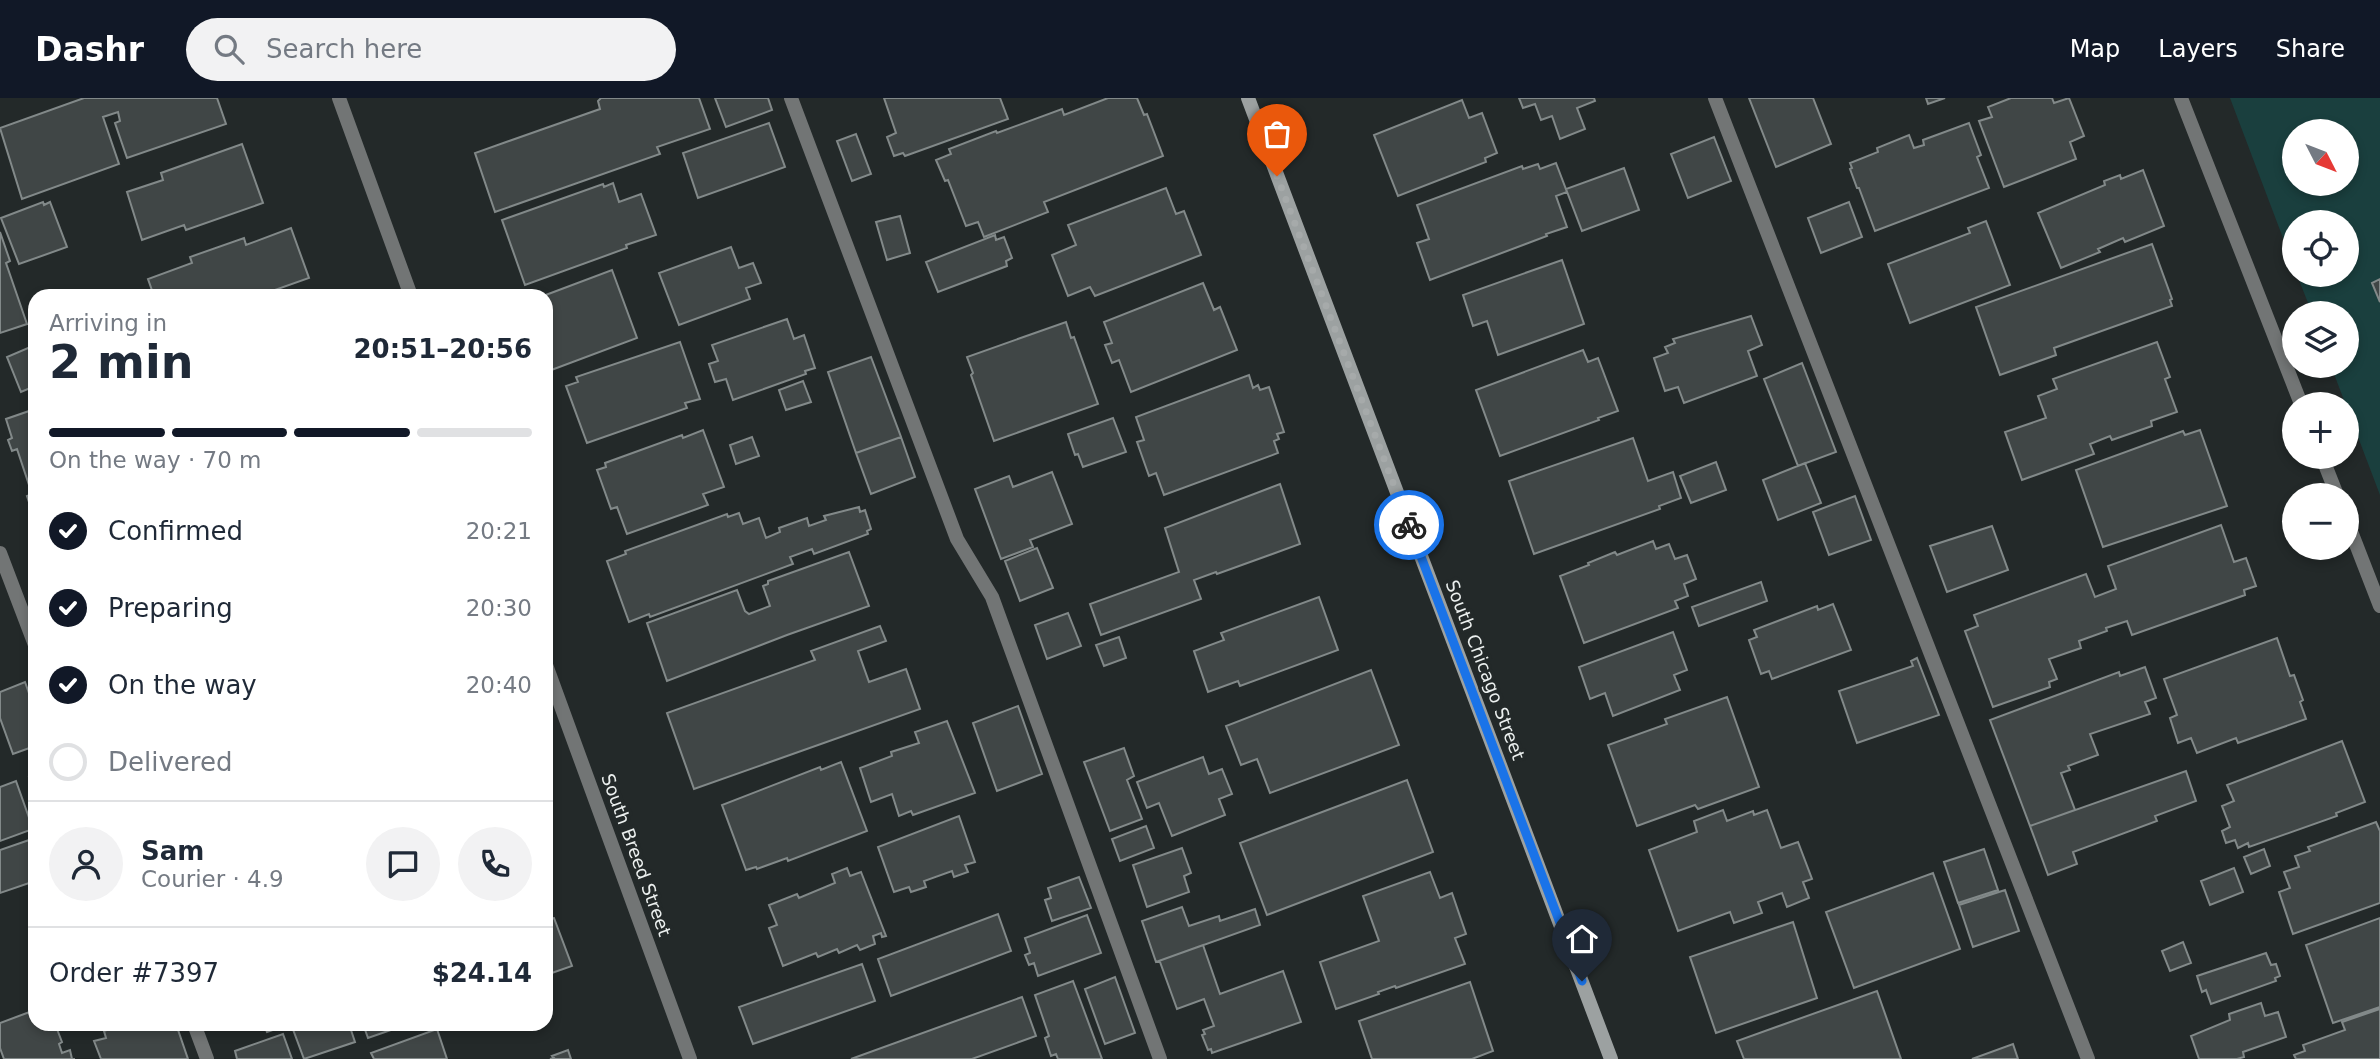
<!DOCTYPE html>
<html lang="en">
<head>
<meta charset="utf-8">
<style>
  body { margin:0; font-family:"DejaVu Sans",sans-serif; background:#f2f2f3; color:#1f2937; height:100vh; display:flex; flex-direction:column; font-size:26px; white-space:nowrap }
  * { box-sizing:border-box; margin:0 }
  p { font-size:23px; color:#747a83 }
  .icon { flex:none; width:38px; height:38px; fill:none; stroke:currentColor; stroke-width:2; stroke-linecap:round; stroke-linejoin:round }
  .map { position:relative; flex:1; overflow:hidden }
  .side { position:absolute; left:28px; top:191px; width:525px; height:742px; display:flex; flex-direction:column; background:#fff; border-radius:21px; box-shadow:0 4px 10px #0003 }
  .side>* { flex:none }
  .needle { width:46px; rotate:132deg }
  .fabs { position:absolute; left:2282px; top:21px; display:grid; gap:14px }
  .fabs a { display:grid; place-items:center; width:77px; height:77px; border-radius:50%; background:#fff; box-shadow:0 4px 10px #0003; font-size:35px }
  .pin { position:absolute; display:grid; place-items:center; width:60px; height:60px; color:#fff; margin:-72px -30px; border-radius:50% 50% 50% 0; rotate:-45deg; box-shadow:0 0 7px #0007 }
  .pin .icon { rotate:45deg }
  .courier { position:absolute; display:grid; place-items:center; width:70px; height:70px; margin:-35px; border:5px solid #1a73e8; border-radius:50%; background:#fff; color:#222; box-shadow:0 2px 9px #0007 }
  .summary em { font-style:normal; font-weight:700 }
  .summary div { display:flex; flex-direction:column-reverse }
  .summary { display:flex; align-items:center; justify-content:space-between; height:119px; padding:0 21px }
  h1 { font-size:46px; font-weight:700; line-height:52px }
  .bar { display:grid; grid-template-columns:repeat(4,1fr); gap:10px 7px; align-content:center; height:84px; padding:0 21px }
  .bar i { height:9px; border-radius:5px; background:#e0e1e3 }
  .bar .current { background:#111827 }
  .bar p { grid-column:span 4 }
  .line { display:flex; align-items:center; gap:18px; padding:0 21px; border-top:2px solid #e0e1e3 }
  .line div { flex:1 }
  .round { display:grid; place-items:center; flex:none; width:74px; height:74px; border-radius:37px; background:#f2f2f3 }
  ol { padding:0 21px; list-style:none }
  li { display:flex; align-items:center; gap:21px; height:77px }
  li p { margin-inline-start:auto }
  li .icon { padding:7px; border-radius:50%; background:#111827; color:#fff; stroke-width:4 }
  li:last-child { color:#747a83 }
  li i { width:38px; height:38px; border:4px solid #e0e1e3; border-radius:50% }
  header { display:flex; align-items:center; gap:42px; box-sizing:border-box; height:98px; padding:0 35px; background:#111827; color:#fff }
  header strong { font-size:33px }
  nav { display:flex; gap:38px; margin-inline-start:auto; font-size:24px }
  .search { width:490px; height:63px; background:#f2f2f3; display:flex; align-items:center; gap:18px; box-sizing:border-box; padding:0 24px; border-radius:38px; color:#747a83; font-size:26px }
  .map>svg:first-child { display:block }
  .green { fill:#1a3f3e; fill-rule:evenodd }
  .building { fill:#404646; stroke:#828989; stroke-width:2 }
  .lines { fill:none; stroke-linecap:round; stroke-linejoin:round }
  .lane { stroke:#727575; stroke-width:14 }
  .street { stroke:#727575; stroke-width:14 }
  .secondary { stroke:#9ca1a1; stroke-width:14 }
  .done { stroke:#a6aaaa; stroke-width:7; stroke-dasharray:0 12.6 }
  .route { stroke:#1a73e8; stroke-width:9 }
  .labels { text-anchor:middle; stroke-width:7; stroke-linejoin:round; paint-order:stroke }
  .street-label { font-size:18px; fill:#ecf0ef; stroke:#232929 }
</style>
</head>
<body>
<header>
<strong>Dashr</strong>
<div class="search"><svg class="icon" aria-label="search" viewBox="0 0 24 24"><circle cx="10" cy="10" r="6"/><path d="M15 15l6 6"/></svg>Search here</div>
<nav><a>Map</a><a>Layers</a><a>Share</a></nav>
</header>
<div class="map">
<svg width="2380" height="961" viewBox="0 0 2380 961">
  <rect width="100%" height="100%" fill="#232929"/>
  <!-- green -->
  <path class="green" d="M2230 0H2380V397L2331 268H2347V215H2312L2297 177H2347V124H2294V169ZM2294 33H2347V86H2294Z"/>
  <!-- building -->
  <path class="building" d="M84 0H217L226 26 127 60 115 25 120 23 118 14 103 19 119 66 22 101 0 30Z
    M601 0H699L710 31 657 49 660 56 495 114 475 55 600 11 598 3Z
    M715 0H768L772 12 726 29Z
    M884 0H1000L1008 21 905 58 903 55 894 58 887 39 896 35Z
    M1108 0H1137L1144 17 1147 16 1163 58 1044 104 1048 114 984 139 978 124 966 128 948 82 945 83 936 62 951 56 949 51 996 33 997 35 1062 11 1064 17Z
    M1519 0H1594L1595 3 1577 10 1585 31 1560 41 1552 18 1541 22 1535 6 1523 10Z
    M1749 0H1813L1831 46 1776 69Z
    M1926 0H1945L1928 6Z
    M2011 0H2052L2054 5 2069 0 2084 38 2070 44 2076 61 2004 89 1979 23 1992 19 1988 9Z
    M1462 2 1469 20 1482 15 1497 55 1485 60 1486 64 1398 98 1374 37Z
    M769 25 785 69 698 100 683 55Z
    M1969 25 1981 57 1977 59 1989 90 1875 133 1859 90H1857L1850 71 1852 70 1850 65 1878 54 1877 50 1909 37 1914 50 1924 47 1923 42Z
    M856 36 871 76 852 83 837 43Z
    M1714 39 1731 83 1688 100 1671 56Z
    M242 46 263 105 186 132 184 127 142 142 127 94 163 82 161 75Z
    M1556 65 1567 94 1556 98 1567 129 1546 136 1547 138 1430 182 1417 145 1429 141 1417 107 1522 68 1523 71 1538 66 1540 71Z
    M1624 70 1639 112 1582 133 1566 91Z
    M2143 72 2164 128 2125 144 2123 140 2098 151 2100 154 2061 170 2038 115 2105 87 2104 83 2120 77 2121 81Z
    M613 85 619 104 641 96 656 137 626 147 627 150 525 187 502 122 603 86 604 89Z
    M1166 90 1176 116 1184 113 1201 157 1095 198 1090 189 1068 198 1052 157 1076 147 1068 127Z
    M43 104 44 107 50 104 67 149 19 166 1 120Z
    M1849 104 1862 139 1821 155 1808 120Z
    M900 118 910 155 887 162 876 124Z
    M1986 123 2010 187 1910 225 1888 166 1970 135 1968 130Z
    M291 130 309 180 258 198H154L148 181 192 165 190 159 244 140 246 147Z
    M0 134 10 163 6 165 27 226 0 235Z
    M995 137 996 142 1004 139 1012 160 1006 163 1007 168 938 194 926 164Z
    M2152 146 2172 201 2170 202 2172 208 2054 250 2056 257 2000 277 1976 209Z
    M731 149 739 170 753 165 761 185 746 190 750 201 679 227 659 175Z
    M1562 162 1584 226 1498 257 1487 223 1473 228 1463 197Z
    M612 172 637 240 546 274V198H543Z
    M2380 181V204L2372 185Z
    M1203 185 1214 212 1220 209 1237 252 1131 294 1119 262 1112 265 1105 247 1112 245 1104 224Z
    M1751 218 1762 247 1748 253 1757 278 1684 305 1678 289 1665 293 1654 260 1668 255 1665 249 1675 245 1673 241Z
    M787 221 794 241 804 237 815 270 805 273 806 276 733 302 726 281 715 284 709 266 718 263 712 247Z
    M1066 224 1071 240 1074 239 1098 306 994 343 971 277 973 275 967 259Z
    M680 244 700 301 685 305 687 310 587 345 566 288 578 284 576 279Z
    M2157 244 2170 279 2165 281 2177 314 2151 323 2152 328 2112 342 2110 338 2090 346 2094 356 2022 382 2005 334 2046 320 2038 298 2057 291 2053 281Z
    M35 247V288L21 294 7 259Z
    M1583 252 1588 264 1598 260 1618 313 1598 320 1599 322 1500 358 1476 292Z
    M871 259 901 339 856 355 828 274Z
    M1802 265 1836 354 1798 368 1764 281Z
    M1249 277 1253 290 1258 287 1260 292 1269 289 1284 334 1277 336 1279 341 1274 343 1278 355 1164 397 1156 375 1149 378 1137 344 1144 342 1136 319Z
    M803 283 811 304 786 312 779 292Z
    M35 311V408L31 410 27 398 32 396 17 351 12 353 8 342 12 340 6 321Z
    M1113 320 1126 354 1083 369 1078 356 1075 357 1068 336Z
    M703 332 724 389 703 396 708 407 627 436 617 409 611 411 597 372 606 369 605 365 682 337 683 340Z
    M2200 332 2227 408 2103 449 2076 372 2183 333 2185 337Z
    M752 339 759 358 736 366 730 347Z
    M901 339 915 379 871 396 856 355Z
    M1633 340 1648 383 1673 374 1681 400 1659 408 1660 411 1534 456 1509 383Z
    M1716 364 1726 392 1691 405 1680 378Z
    M1805 365 1821 405 1778 422 1763 382Z
    M1052 374 1072 426 1030 442 1033 449 1001 461 975 391 1009 378 1013 389Z
    M1280 386 1300 446 1217 476 1216 474 1194 482 1201 501 1101 537 1090 506 1179 474 1165 430Z
    M1855 398 1871 442 1829 457 1813 414Z
    M859 409 860 414 865 412 871 431 867 433 868 436 814 456 812 451 790 459 793 466 650 519 649 516 629 524 607 463 626 456 625 453 727 416 728 419 739 415 743 426 759 420 766 440 780 434 779 430 807 420 809 428 826 422 824 418Z
    M2221 427 2234 464 2246 460 2256 488 2244 492 2245 497 2132 537 2127 523 2106 530 2107 533 2079 543 2081 550 2049 561 2057 581 2049 584 2050 589 1993 609 1965 533 1978 528 1974 517 2086 476 2095 499 2116 491 2108 468Z
    M1992 428 2008 472 1947 494 1930 448Z
    M1653 443 1656 451 1669 446 1675 461 1687 457 1696 481 1684 486 1688 498 1675 503 1678 510 1584 545 1560 478 1589 467 1588 465 1615 454 1617 457Z
    M1037 450 1053 490 1020 503 1005 463Z
    M849 454 869 508 787 537 667 583 647 525 737 492 745 513 749 516 770 508 763 488 768 486V483Z
    M1761 484 1767 503 1699 528 1692 509Z
    M1319 499 1338 552 1240 588 1238 583 1208 594 1194 553 1224 542 1221 535Z
    M1833 506 1851 552 1772 581 1769 573 1761 576 1749 542 1757 539 1754 532 1817 508 1818 512Z
    M1068 515 1081 548 1047 561 1035 527Z
    M880 528 886 543 858 553 869 584 906 571 920 611 694 691 667 615 815 562 811 553Z
    M1673 534 1687 572 1674 577 1680 592 1613 618 1605 595 1590 601 1579 569Z
    M1119 539 1126 560 1104 568 1096 547Z
    M2277 540 2290 578 2294 577 2303 602 2300 604 2306 621 2238 645 2236 640 2197 655 2191 640 2178 645 2170 620 2177 617 2164 581Z
    M1917 560 1939 617 1857 645 1839 593 1913 568 1911 563Z
    M2145 569 2156 600 2145 604 2150 616 2090 636 2098 657 2068 668 2070 672 2061 675 2075 712 2030 728 1990 622 2119 574 2120 578Z
    M1371 572 1399 647 1270 695 1257 661 1241 667 1226 628Z
    M25 584 35 612V648L13 656 0 620V594Z
    M1727 599 1759 689 1698 711 1695 707 1637 728 1608 647 1667 626 1665 621Z
    M1018 608 1042 676 997 693 973 625Z
    M947 623 975 695 913 717 911 713 899 718 892 696 871 704 860 670 892 658 891 654 919 645 915 634Z
    M2342 643 2365 704 2336 715 2337 718 2249 749 2248 745 2238 750 2235 742 2226 745 2222 733 2230 729 2222 708 2234 703 2227 687Z
    M1124 650 1134 678 1127 682 1142 721 1110 733 1084 664Z
    M1203 659 1209 676 1222 671 1232 696 1219 701 1225 717 1172 738 1159 705 1147 710 1137 684Z
    M841 664 867 733 788 763 787 760 757 771 756 769 746 772 722 707 820 669 821 672Z
    M2186 673 2196 703 2155 718 2157 723 2073 754 2077 766 2048 777 2030 728Z
    M35 677V698L29 679Z
    M1407 682 1433 754 1267 817 1240 745Z
    M16 683 33 731 0 743V689Z
    M1723 712 1727 723 1753 713 1754 717 1767 712 1781 750 1798 744 1812 781 1803 784 1809 800 1787 809 1782 795 1758 804 1762 815 1734 825 1730 814 1678 833 1649 752 1697 734 1694 723Z
    M959 718 975 764 965 767 968 774 954 779 952 773 924 783 926 789 911 794 909 789 894 794 878 749Z
    M2376 724 2380 733V805L2293 836 2279 794 2290 790 2284 774 2299 769 2295 758 2310 753 2308 749Z
    M1146 728 1154 750 1120 763 1112 741Z
    M35 740V783L0 795V752Z
    M1182 750 1191 775 1184 778 1189 794 1147 809 1133 767Z
    M1984 751 1998 792 1958 805 1944 764Z
    M2264 751 2270 768 2251 776 2244 759Z
    M847 770 850 778 861 774 886 838 882 839 881 835 873 838 875 846 860 852 857 847 839 855 837 851 818 859 816 855 783 868 769 830 777 827 769 807 797 796 799 800 835 785 832 776Z
    M2234 770 2243 794 2210 807 2201 783Z
    M1430 774 1440 800 1452 795 1466 836 1455 840 1465 866 1396 890 1395 888 1378 894 1379 896 1336 911 1320 864 1379 843 1363 798Z
    M1933 775 1960 851 1854 890 1826 814Z
    M1079 779 1091 810 1052 823 1045 802 1051 800 1048 790Z
    M2005 792 2019 833 1973 849 1959 807Z
    M1182 809 1189 828 1219 818 1220 823 1255 811 1260 827 1156 864 1142 823Z
    M998 816 1011 853 891 898 878 861Z
    M1087 817 1101 855 1038 878 1034 865 1029 867 1025 857 1030 855 1025 840Z
    M554 820 572 868 546 877V821Z
    M2380 820V909L2333 925 2306 847Z
    M1793 824 1817 900 1716 935 1690 859Z
    M2183 844 2191 865 2170 873 2162 853Z
    M1203 847 1220 896 1283 873 1301 924 1212 955 1211 951 1208 952 1202 937 1205 936 1203 932 1214 928 1204 901 1177 911 1160 864H1156Z
    M2266 855 2271 867 2276 866 2280 878 2275 880 2276 883 2211 906 2206 892 2202 894 2197 878Z
    M862 866 875 903 753 946 739 909Z
    M1115 879 1135 935 1105 946 1085 891Z
    M1073 883 1102 961H1058L1056 956 1051 958 1045 940 1049 938 1035 897Z
    M1470 884 1493 953 1472 961H1372L1359 923Z
    M1877 893 1901 961H1744L1737 943Z
    M1022 899 1036 938 972 961H851Z
    M2261 905 2265 918 2278 914 2286 939 2243 954 2244 959 2237 961H2199L2191 938 2230 922 2229 916Z
    M2380 911V961H2296L2294 957 2305 953 2303 947 2345 932 2342 924Z
    M35 912V926H55L62 944 59 946 62 955 70 952 72 961H75H4L0 950V925Z
    M123 926H176L188 961H101L94 943 106 940 104 933Z
    M264 926H290L267 934Z
    M291 926H349L355 944 304 961Z
    M363 926H408L368 940Z
    M437 931 447 961H374L371 955Z
    M283 936 292 961H237L235 953Z
    M2013 946 2018 961H1972Z
    M568 952 571 961H550L554 960 552 958Z"/>
  <g class="lines">
    <!-- lane -->
    <path class="lane" d="M791 0 957 441 992 499 1160 961
      M1715 0 2088 961
      M0 455 35 547
      M194 926 207 961"/>
    <!-- street -->
    <path class="street" d="M339 0 411 198
      M2181 0 2301 306
      M2322 359 2337 397
      M2347 423 2380 508
      M546 567 690 961"/>
    <!-- secondary -->
    <path class="secondary" d="M1248 0 1611 961"/>
  </g>
  <g class="lines">
    <!-- done -->
    <path class="done" d="M1277 78 1409 427"/>
    <!-- route -->
    <path class="route" d="M1409 427 1582 883"/>
  </g>
  <g class="labels">
    <!-- street labels -->
    <g class="street-label">
      <text transform="translate(1485 572) rotate(69)" y="6">South Chicago Street</text>
      <text transform="translate(636 757) rotate(70)" y="6">South Breed Street</text>
    </g>
  </g>
</svg>
<div class="fabs">
<a><svg class="needle" viewBox="-14 -14 28 28"><path d="M0-13l5 13h-10z" fill="#e53935"/><path d="M0 13l5-13h-10z" fill="#747a83"/></svg></a>
<a><svg class="icon" aria-label="locate" viewBox="0 0 24 24"><circle cx="12" cy="12" r="6"/><path d="M12 2v4M12 18v4M2 12h4M18 12h4"/></svg></a>
<a><svg class="icon" aria-label="layers" viewBox="0 0 24 24"><path d="M12 4l9 5-9 5-9-5zM3 14l9 5 9-5"/></svg></a>
<a>+</a>
<a>−</a>
</div>
<div class="pin" style="left:1277px;top:78px;background:#ea580c"><svg class="icon" aria-label="bag" viewBox="0 0 24 24"><path d="M5 8h14l-1 12H6zM9 8a3 3 0 0 1 6 0"/></svg></div>
<div class="pin" style="left:1582px;top:883px;background:#1f2937"><svg class="icon" aria-label="home" viewBox="0 0 24 24"><path d="M3 11l9-7 9 7M6 9v11h12V9"/></svg></div>
<div class="courier" style="left:1409px;top:427px"><svg class="icon" aria-label="bike" viewBox="0 0 24 24"><circle cx="6" cy="16" r="4"/><circle cx="18" cy="16" r="4"/><path d="M6 16l4-8h5l3 8M10 8l3 8H6M13 5h3"/></svg></div>
<section class="side">
<div class="summary"><div><h1>2 min</h1><p>Arriving in</p></div><em>20:51–20:56</em></div>
<div class="bar"><i class="current"></i><i class="current"></i><i class="current"></i><i></i><p>On the way · 70 m</p></div>
<ol>
<li><svg class="icon" aria-label="check" viewBox="0 0 24 24"><path d="M5 12l5 5 9-10"/></svg>Confirmed<p>20:21</p></li>
<li><svg class="icon" aria-label="check" viewBox="0 0 24 24"><path d="M5 12l5 5 9-10"/></svg>Preparing<p>20:30</p></li>
<li><svg class="icon" aria-label="check" viewBox="0 0 24 24"><path d="M5 12l5 5 9-10"/></svg>On the way<p>20:40</p></li>
<li><i></i>Delivered</li>
</ol>
<div class="line" style="height:126px"><a class="round"><svg class="icon" aria-label="person" viewBox="0 0 24 24"><circle cx="12" cy="8" r="4"/><path d="M4 21q1-7 8-7t8 7"/></svg></a><div><b>Sam</b><p>Courier · 4.9</p></div><a class="round"><svg class="icon" aria-label="chat" viewBox="0 0 24 24"><path d="M4 5h16v11H9l-5 4z"/></svg></a><a class="round"><svg class="icon" aria-label="phone" viewBox="0 0 24 24"><path d="M5 4h4l2 5-3 2q2 4 5 5l2-3 5 2v4C11 20 4 13 5 4z"/></svg></a></div>
<div class="line" style="height:91px"><div>Order #7397</div><b>$24.14</b></div>
</section>
</div>
</body>
</html>
